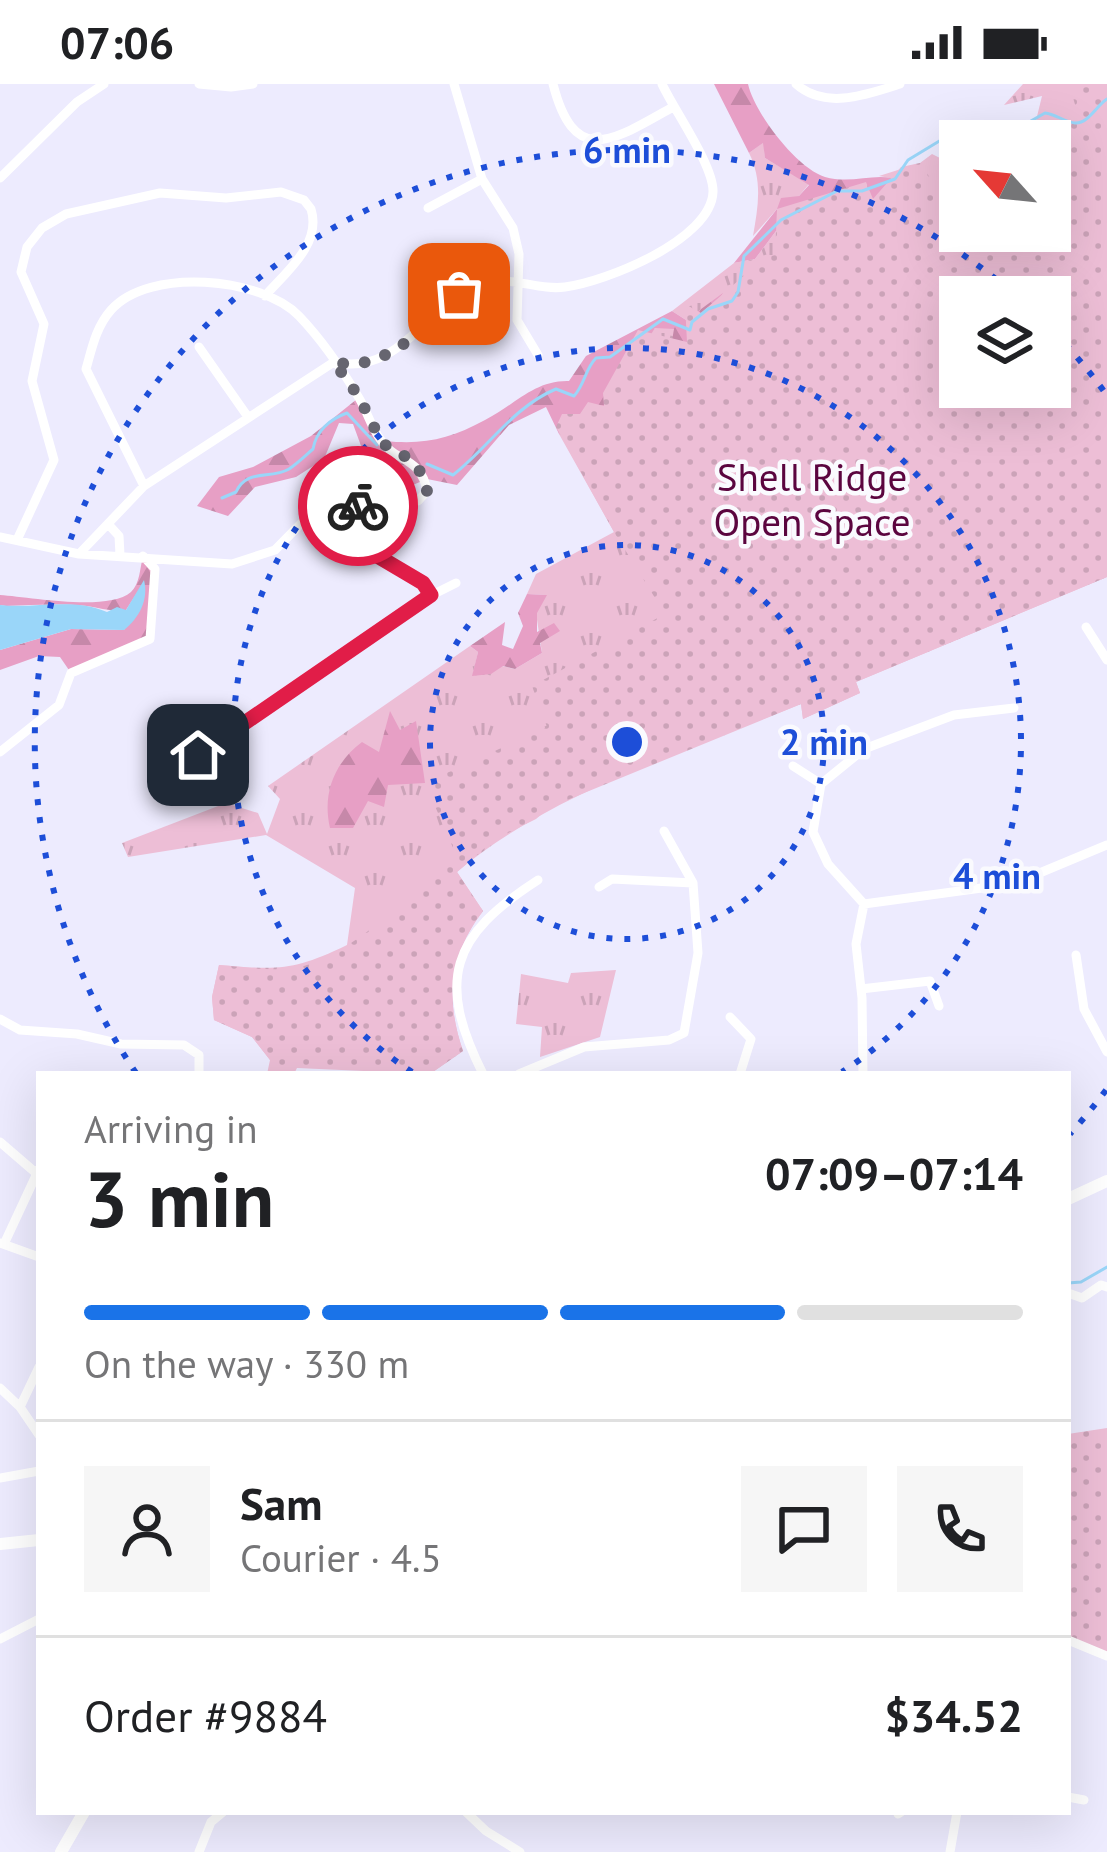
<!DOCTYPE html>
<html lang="en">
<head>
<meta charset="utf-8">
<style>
  body { margin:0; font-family:"PT Sans",sans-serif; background:#f6f6f6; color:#202124; height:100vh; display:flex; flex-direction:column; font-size:45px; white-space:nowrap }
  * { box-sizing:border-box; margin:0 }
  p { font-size:39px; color:#757577 }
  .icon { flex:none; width:66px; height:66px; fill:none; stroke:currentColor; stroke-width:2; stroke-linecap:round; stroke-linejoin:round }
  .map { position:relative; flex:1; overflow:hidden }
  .panel { position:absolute; left:36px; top:987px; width:1035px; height:744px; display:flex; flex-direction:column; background:#fff; border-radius:0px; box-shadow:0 12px 48px #0002 }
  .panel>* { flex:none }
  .needle { width:78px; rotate:297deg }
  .tools { position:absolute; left:939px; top:36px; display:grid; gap:24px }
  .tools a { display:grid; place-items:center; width:132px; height:132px; border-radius:0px; background:#fff; box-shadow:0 12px 48px #0002; font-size:60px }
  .pin { position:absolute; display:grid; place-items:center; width:102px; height:102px; color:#fff; margin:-51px; border-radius:24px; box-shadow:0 6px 18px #0006 }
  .courier { position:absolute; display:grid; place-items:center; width:120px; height:120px; margin:-60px; border:9px solid #e11d48; border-radius:50%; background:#fff; color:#222; box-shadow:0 3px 15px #0007 }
  .summary em { font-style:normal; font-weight:700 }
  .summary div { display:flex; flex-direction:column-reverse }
  .summary { display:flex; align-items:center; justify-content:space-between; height:204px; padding:0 48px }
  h1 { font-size:78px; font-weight:700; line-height:90px }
  .bar { display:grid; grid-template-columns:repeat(4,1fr); gap:18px 12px; align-content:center; height:144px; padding:0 48px }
  .bar i { height:15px; border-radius:9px; background:#e0e0e0 }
  .bar .current { background:#1a73e8 }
  .bar p { grid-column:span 4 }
  .line { display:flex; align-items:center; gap:30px; padding:0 48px; border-top:3px solid #e0e0e0 }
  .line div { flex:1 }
  .round { display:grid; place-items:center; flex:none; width:126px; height:126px; border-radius:0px; background:#f6f6f6 }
  .status { display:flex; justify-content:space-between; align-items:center; height:84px; padding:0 60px; background:#fff; direction:ltr }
  .status svg { height:33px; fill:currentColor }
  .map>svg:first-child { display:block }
  .grass { fill:url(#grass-tufts) }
  .forest { fill:url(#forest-firs) }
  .park { fill:url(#park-dots); fill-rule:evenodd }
  .water { fill:#9ad6f9 }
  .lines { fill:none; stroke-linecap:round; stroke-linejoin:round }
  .stream { stroke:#9ad6f9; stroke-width:3 }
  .street { stroke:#fff; stroke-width:9 }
  .secondary { stroke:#fff; stroke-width:12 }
  .done { stroke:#666570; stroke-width:12; stroke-dasharray:0 21.6 }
  .route { stroke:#e11d48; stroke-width:15 }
  .ring { fill:none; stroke:#1d4ed8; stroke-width:6; stroke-dasharray:6 12 }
  .labels { text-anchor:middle; stroke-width:9; stroke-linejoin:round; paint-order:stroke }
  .park-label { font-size:39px; fill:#5b053f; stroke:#fafafe }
  .centre { fill:#1d4ed8; stroke:#fafafe; stroke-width:6 }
  .ring-label { font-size:36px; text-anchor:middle; font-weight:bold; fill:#1d4ed8; stroke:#fafafe; stroke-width:9; stroke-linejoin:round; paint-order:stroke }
</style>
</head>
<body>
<div class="status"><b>07:06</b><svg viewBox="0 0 49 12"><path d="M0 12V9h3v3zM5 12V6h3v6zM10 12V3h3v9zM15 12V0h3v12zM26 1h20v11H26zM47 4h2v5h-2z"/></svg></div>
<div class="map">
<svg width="1107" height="1768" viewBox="0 0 1107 1768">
  <defs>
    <pattern id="grass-tufts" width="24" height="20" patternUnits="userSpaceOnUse" patternTransform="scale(3)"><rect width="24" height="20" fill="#edbed6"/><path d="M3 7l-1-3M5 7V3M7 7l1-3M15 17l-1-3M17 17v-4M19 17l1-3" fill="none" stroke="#cba3b8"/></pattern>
    <pattern id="forest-firs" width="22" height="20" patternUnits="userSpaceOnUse" patternTransform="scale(3)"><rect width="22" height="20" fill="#e79fc5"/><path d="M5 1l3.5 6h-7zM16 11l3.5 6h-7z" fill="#c688a9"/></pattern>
    <pattern id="park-dots" width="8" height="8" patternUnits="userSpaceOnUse" patternTransform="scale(3)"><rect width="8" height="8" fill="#edbed6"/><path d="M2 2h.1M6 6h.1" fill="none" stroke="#cba3b8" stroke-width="1.8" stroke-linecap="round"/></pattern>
  </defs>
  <rect width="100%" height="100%" fill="#edebfe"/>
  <!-- grass -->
  <path class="grass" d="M1023 0H1107L1063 193 960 213V303H1050L1107 493 856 598 860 609 803 635 801 620C687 666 549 710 457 788L483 827C449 872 445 914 463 967L430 990 270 976 252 953 214 936 212 913 219 881C279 886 293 887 347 861L355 804 266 751 128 773 122 759 226 719 258 729 267 750 280 715 268 702 470 562 478 568 473 590 502 582 515 585 542 569 536 529 546 511 527 510 536 490 614 448 559 350 655 244H675L669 273 722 211 686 236 672 227 734 179 755 175 776 147 890 94 879 92 920 79 932 70 958 83 960 147H1050V57H1031L1042 12 1004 21Z
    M764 58 765 74 809 100 799 112 777 125 753 152C758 123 763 97 749 69Z
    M616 886 600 953 540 973 542 943 516 940 521 890 568 899 571 889Z"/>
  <!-- forest -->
  <path class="forest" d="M714 0H748C754 28 796 84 825 93 849 100 872 90 891 94L883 123 776 147 755 175 734 179 777 125 781 114 799 112 809 101 765 74 763 59 749 69Z
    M723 209 698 255 669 274 674 245 655 244 605 323 559 350 546 323 509 341 457 401 427 395 408 403 394 380 364 370 353 340 339 339 324 375 296 393 255 403 228 432 197 422 219 393 253 383 311 352 357 315 385 357C424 361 450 355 485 336 515 321 534 296 569 297L586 272 672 227 686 236Z
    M143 472 155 485 150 555 71 589 60 573 39 572 0 586V566L71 545 124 546 144 498 126 526C110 528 102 524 87 522 59 519 33 521 6 522L0 521V511C30 513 108 528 131 508 140 500 140 483 143 472Z
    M527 510 547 511 537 529V548L554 539 560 547 540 559 542 569 515 585 503 582 491 590 472 592 478 568 470 562 505 538 502 561 513 565 523 542 518 529Z
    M390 627 400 646 416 637 425 699 388 701 384 723 368 717 353 744H330C322 710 334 679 362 658L379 668Z"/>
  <!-- park -->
  <path class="park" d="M1069 0H1107V493L856 598 860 609 803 635 801 620 550 723 536 735 494 756 457 788 483 827C449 872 445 914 463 967L430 990 297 984 294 990H267L270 976 252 953 214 936 212 913 219 881C246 883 278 889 304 882 356 867 415 807 457 773L425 699 547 643 532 602 665 530 614 448 556 343 562 330H580L588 318 604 322 603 309 638 246 687 258 685 220 701 229 747 189 734 179 775 171 777 125 866 98 873 115 901 83 920 79 936 103 952 55 1027 39 1079 34ZM960 57H1050V147H960ZM960 213H1050V303H960Z
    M1107 1344V1572L1068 1556V1350Z"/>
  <!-- water -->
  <path class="water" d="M144 496C149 516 139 534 124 546L71 545 0 566V521C35 525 73 513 107 528L117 523 126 526Z"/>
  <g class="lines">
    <!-- stream -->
    <path class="stream" d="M427 380 453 391C489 363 513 323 556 305L574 312C585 300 585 285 596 274L610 273 663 235 690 246 692 238 708 225 732 217 738 208 744 172 781 136 837 107H862L895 95 908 76 946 53 971 46 995 52 1010 49 1045 29C1055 30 1065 38 1075 39 1088 40 1097 21 1107 15
      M222 414 236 408C247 384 270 396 289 385 298 379 306 371 313 365 316 347 330 335 347 329L377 361
      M1068 1199 1081 1198 1107 1183"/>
    <!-- street -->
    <path class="street" d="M199 0 231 3 253 0
      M454 0 482 95 513 144 519 170 517 236 538 271
      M553 0C575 86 615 55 673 23
      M796 0C825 26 866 11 900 0
      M0 94 77 18 104 0
      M428 124 482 95
      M199 263 248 333
      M355 413 374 469 423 499 432 511
      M108 440 119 452 120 471
      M0 453 79 470 232 480 275 466 323 417 343 412 418 417 427 407C421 372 395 379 380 355 371 343 367 327 359 314 343 287 321 255 299 232 261 193 149 183 111 226 96 243 92 264 86 285L144 402
      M17 456 54 376 32 297 44 240 21 188 27 163 42 144 66 130 160 109 226 114 281 108 304 116 311 125C322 160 286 188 265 212
      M79 470 144 402 334 278C401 294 428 216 483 199 510 191 538 207 565 203 605 198 711 156 713 108 714 82 674 26 662 0
      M1086 543 1107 576
      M0 668 59 621 71 589 150 555 155 485 143 472
      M198 671 432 511 456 499
      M793 682 821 700
      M599 803 612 795 693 799
      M864 820 828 780 813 748 821 700 864 665 954 631 1014 624
      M1076 871 1084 925 1107 968
      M861 905 930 897 939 922
      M730 933 751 955 740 990
      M0 935 20 946 77 950 121 960 184 961 199 971V990
      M483 990C436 896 451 852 538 796
      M519 990 584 963 669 956 684 949 698 869 693 799 664 747
      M863 990 862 914 856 860 864 820 989 803 1030 793 1107 761
      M0 1058 36 1089
      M0 1159 39 1173
      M4 1160 39 1085
      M1068 1209 1082 1214 1101 1201 1107 1203
      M0 1304 20 1323 39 1351
      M20 1323 39 1283
      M0 1394 39 1387
      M0 1555 39 1535
      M1068 1556 1107 1572
      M1068 1713 1084 1716
      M466 1728 486 1747 520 1768
      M898 1730 901 1728
      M199 1768 211 1738 223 1728
      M950 1768 957 1728"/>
    <!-- secondary -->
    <path class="secondary" d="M1068 1115 1107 1097
      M0 1460 39 1456
      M61 1768 84 1728"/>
  </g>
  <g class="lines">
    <!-- done -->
    <path class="done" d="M358 422 355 413 418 417 427 407 424 392 408 374 382 359 359 313 334 278C384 290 426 242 459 210"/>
    <!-- route -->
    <path class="route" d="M198 671 431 511 423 499 374 470 358 422"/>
  </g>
  <!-- distance rings -->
  <g class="ring">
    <circle cx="627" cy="658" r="197"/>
    <path d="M412 988A394 394 0 1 1 842 988"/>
    <path d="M1106 1006A592 592 0 0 1 1070 1050M136 989A592 592 0 0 1 1015 211M1053 247A592 592 0 0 1 1106 310"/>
  </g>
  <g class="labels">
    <!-- park labels -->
    <g class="park-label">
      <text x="812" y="407">Shell Ridge<tspan x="812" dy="45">Open Space</tspan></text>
    </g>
  </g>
  <circle cx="627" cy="658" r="18" class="centre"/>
  <g class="ring-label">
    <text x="627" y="79">6 min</text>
    <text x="824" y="671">2 min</text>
    <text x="997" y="805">4 min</text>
  </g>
</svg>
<div class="tools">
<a><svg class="needle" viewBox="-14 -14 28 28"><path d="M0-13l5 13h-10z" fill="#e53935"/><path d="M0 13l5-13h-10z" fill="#757577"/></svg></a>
<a><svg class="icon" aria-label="layers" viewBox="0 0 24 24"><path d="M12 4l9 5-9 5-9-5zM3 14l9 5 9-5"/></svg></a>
</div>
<div class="pin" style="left:459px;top:210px;background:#ea580c"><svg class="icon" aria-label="bag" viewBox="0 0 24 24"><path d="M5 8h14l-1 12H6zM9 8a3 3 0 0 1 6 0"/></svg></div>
<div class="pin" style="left:198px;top:671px;background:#1f2937"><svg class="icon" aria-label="home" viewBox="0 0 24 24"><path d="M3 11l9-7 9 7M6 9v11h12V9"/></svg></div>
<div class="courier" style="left:358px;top:422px"><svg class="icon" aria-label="bike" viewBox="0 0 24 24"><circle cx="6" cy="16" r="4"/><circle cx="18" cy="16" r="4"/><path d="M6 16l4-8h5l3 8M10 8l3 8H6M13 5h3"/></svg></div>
<section class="panel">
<div class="summary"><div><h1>3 min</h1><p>Arriving in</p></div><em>07:09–07:14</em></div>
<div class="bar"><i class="current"></i><i class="current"></i><i class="current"></i><i></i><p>On the way · 330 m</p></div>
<div class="line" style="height:216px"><a class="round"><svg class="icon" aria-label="person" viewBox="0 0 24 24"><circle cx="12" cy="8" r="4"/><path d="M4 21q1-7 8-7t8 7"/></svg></a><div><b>Sam</b><p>Courier · 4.5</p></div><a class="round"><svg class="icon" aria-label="chat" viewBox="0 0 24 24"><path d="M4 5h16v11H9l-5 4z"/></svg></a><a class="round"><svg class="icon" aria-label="phone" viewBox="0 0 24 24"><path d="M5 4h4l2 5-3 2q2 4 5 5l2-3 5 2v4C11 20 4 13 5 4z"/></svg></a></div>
<div class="line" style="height:156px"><div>Order #9884</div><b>$34.52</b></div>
</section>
</div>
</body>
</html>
